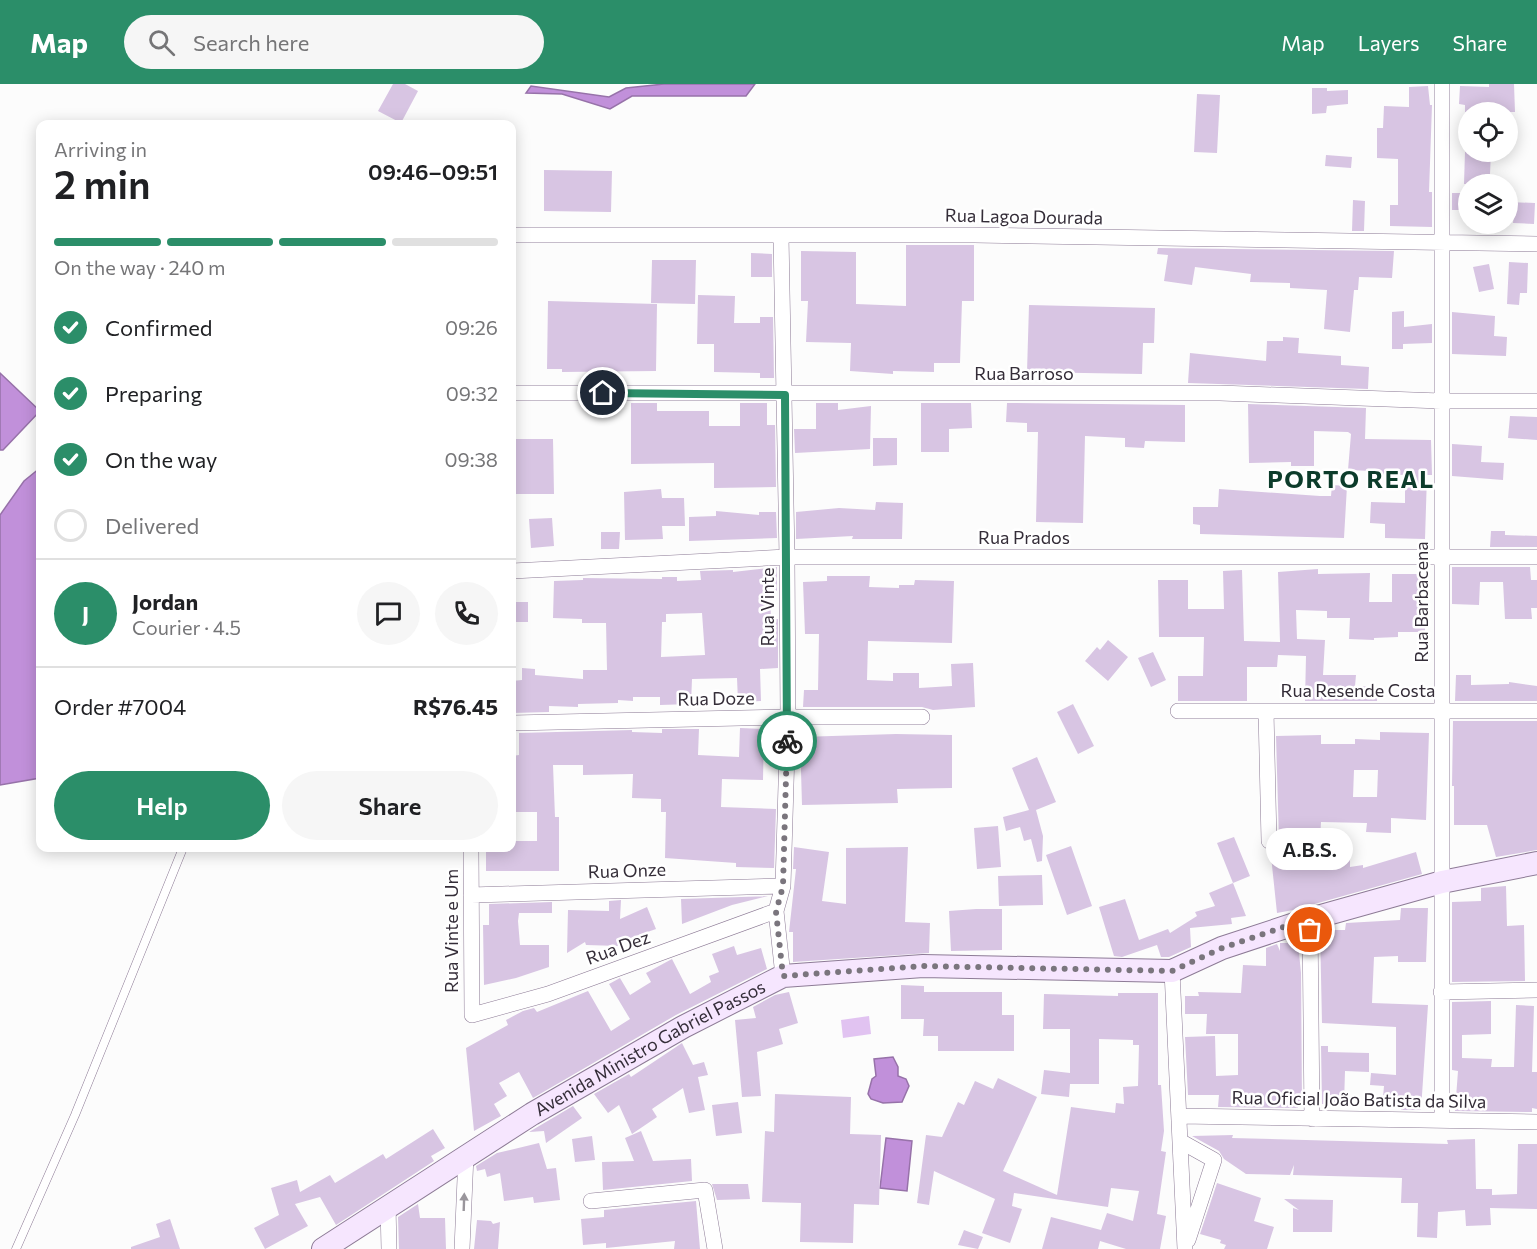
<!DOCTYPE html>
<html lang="en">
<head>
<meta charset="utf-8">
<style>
  body { margin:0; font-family:Commissioner,sans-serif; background:#f6f6f6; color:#202124; height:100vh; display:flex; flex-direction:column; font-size:22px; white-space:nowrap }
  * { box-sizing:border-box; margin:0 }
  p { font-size:20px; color:#757577 }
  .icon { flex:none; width:33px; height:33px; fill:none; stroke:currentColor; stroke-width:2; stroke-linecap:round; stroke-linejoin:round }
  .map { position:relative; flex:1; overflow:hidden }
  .side { position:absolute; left:36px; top:36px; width:480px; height:732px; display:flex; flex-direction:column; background:#fff; border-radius:12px; box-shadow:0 3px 15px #0003 }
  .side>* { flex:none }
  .controls { position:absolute; left:1458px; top:18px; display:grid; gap:12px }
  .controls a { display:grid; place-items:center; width:60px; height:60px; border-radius:50%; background:#fff; box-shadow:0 3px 15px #0003; font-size:30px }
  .pin { position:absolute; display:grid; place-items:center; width:51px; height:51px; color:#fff; margin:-26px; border:3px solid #fff; border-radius:50%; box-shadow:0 2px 6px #0007 }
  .courier { position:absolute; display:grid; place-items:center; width:60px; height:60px; margin:-30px; border:4px solid #2b8e69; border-radius:50%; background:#fff; color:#222; box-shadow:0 2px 8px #0007 }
  .bubble { position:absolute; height:42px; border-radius:21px; background:#fff; box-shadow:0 3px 15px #0003; font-size:20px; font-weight:600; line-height:42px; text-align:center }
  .head em { font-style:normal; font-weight:600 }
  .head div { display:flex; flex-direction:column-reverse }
  .head { display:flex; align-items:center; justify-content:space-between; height:102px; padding:0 18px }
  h1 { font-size:39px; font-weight:600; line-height:45px }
  .bar { display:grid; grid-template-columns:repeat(4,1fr); gap:9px 6px; align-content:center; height:72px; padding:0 18px }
  .bar i { height:8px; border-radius:4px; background:#e0e0e0 }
  .bar .on { background:#2b8e69 }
  .bar p { grid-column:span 4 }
  .line { display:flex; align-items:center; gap:15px; padding:0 18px; border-top:2px solid #e0e0e0 }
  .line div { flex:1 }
  .round { display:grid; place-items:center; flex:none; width:63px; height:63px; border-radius:32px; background:#f6f6f6 }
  ol { padding:0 18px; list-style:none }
  li { display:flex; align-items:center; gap:18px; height:66px }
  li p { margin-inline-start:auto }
  li .icon { padding:6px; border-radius:50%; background:#2b8e69; color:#fff; stroke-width:4 }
  li:last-child { color:#757577 }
  li i { width:33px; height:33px; border:3px solid #e0e0e0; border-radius:50% }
  .button { display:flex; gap:12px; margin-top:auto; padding:12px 18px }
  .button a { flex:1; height:69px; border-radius:36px; background:#2b8e69; color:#fff; font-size:24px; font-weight:600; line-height:69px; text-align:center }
  .button a+a { background:#f6f6f6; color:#202124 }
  header { display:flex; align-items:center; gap:36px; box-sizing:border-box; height:84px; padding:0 30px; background:#2b8e69; color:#fff }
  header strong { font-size:28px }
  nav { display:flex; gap:33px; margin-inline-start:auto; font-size:21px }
  .search { width:420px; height:54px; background:#f6f6f6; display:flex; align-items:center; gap:15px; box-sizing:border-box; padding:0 21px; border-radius:33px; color:#757577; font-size:22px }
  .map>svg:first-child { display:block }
  .green { fill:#e1c3f1 }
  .water { fill:#c190da; stroke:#9772a9; stroke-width:1.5 }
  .building { fill:#d8c5e3; fill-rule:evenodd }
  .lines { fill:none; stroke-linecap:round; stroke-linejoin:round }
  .lane-casing { stroke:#8d7b96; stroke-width:9 }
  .street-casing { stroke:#8d7b96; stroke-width:16 }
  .secondary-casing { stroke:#8d7b96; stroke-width:24 }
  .lane { stroke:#fff; stroke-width:8 }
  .street { stroke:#fff; stroke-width:15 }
  .secondary { stroke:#f6e6fe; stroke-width:22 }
  .oneway { fill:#9a969c }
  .done { stroke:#7a757d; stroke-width:6; stroke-dasharray:0 10.8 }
  .route { stroke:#2b8e69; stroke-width:8 }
  .labels { text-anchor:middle; stroke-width:5; stroke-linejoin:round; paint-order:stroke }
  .street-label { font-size:18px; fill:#342d38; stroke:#fff }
  .district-label { font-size:24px; font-weight:bold; letter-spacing:1.5px; fill:#0d3c2b; stroke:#fff }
</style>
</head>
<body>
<header>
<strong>Map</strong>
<div class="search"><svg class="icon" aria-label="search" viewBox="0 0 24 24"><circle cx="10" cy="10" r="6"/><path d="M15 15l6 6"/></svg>Search here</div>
<nav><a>Map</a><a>Layers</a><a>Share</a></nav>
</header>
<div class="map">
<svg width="1537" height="1165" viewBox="0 0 1537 1165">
  <rect width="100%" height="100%" fill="#fcfcfc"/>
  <!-- green -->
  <path class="green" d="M869 932 871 950 843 954 841 936Z"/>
  <!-- water -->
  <path class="water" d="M664 0H755L746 12H632L610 25 562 10 526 9 531 2 609 13 626 4Z
    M0 289 40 327 3 366H0Z
    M40 384V694L0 701V431L24 397Z
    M893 973 898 983V992L906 995 909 1002 902 1018 883 1019 871 1015 868 1010 872 995 876 992 874 975Z
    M886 1054 912 1057 907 1107 880 1104Z"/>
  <!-- building -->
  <path class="building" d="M393 0H405L418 7 401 39 378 27Z
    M1489 0H1514L1515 28H1465V21L1459 20 1460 2 1489 3Z
    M1428 2 1430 21H1432L1429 108H1432V143L1390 142V121H1398V75L1377 74V44H1383L1384 22 1409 23V3Z
    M1312 4H1327V7L1348 6V20L1327 22 1326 29 1312 30Z
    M1197 10 1220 11 1217 69 1194 68Z
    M1465 68H1491L1490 90H1485V100H1464Z
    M1326 71 1352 73 1351 84 1325 82Z
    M544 86 612 87 611 128 544 127Z
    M1452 109H1468V126H1452Z
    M1353 116 1365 117 1364 147H1352Z
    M1508 118 1535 119 1534 140 1513 139 1514 129H1508Z
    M906 161H974V217H962L960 279H934V288L893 287V290L850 287 851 259 806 258 808 217H801V167L856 168V220L906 222Z
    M1158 164 1394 167 1392 194 1359 193 1358 206H1354L1350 248 1324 245 1327 206 1290 204V199L1250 198 1251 190 1195 183 1192 201 1164 197 1168 171 1157 170Z
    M751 169 772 170V193H751Z
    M652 176H696L695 220 651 219Z
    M1509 178 1528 179 1527 209H1520L1519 221 1507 220Z
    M1489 180 1494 205 1479 208 1473 183Z
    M698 211 735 212 734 239H760V233H773L774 294H760V289L714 288V260H697Z
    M548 217 657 220 656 287 562 288V285H547Z
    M1029 221 1155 224 1154 259H1143L1142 290 1027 288Z
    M1404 227V243L1432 240V259L1403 260V265H1392V228Z
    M1452 228 1495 232 1494 252 1507 253 1506 272 1452 270Z
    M1283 253 1299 254 1298 269 1341 272V281L1369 283 1368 305 1188 299 1190 269 1266 277 1267 257H1283Z
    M631 319H657V327H709V342H740V319H767V341H775L776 403 714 404V379L631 380Z
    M816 319H838V326L871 322 870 365 795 369 794 345H816Z
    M921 319H971L972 344 949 345V368H921Z
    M1007 319 1185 321V358L1145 357 1144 364 1125 363V354L1085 352 1083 439 1036 438 1038 348H1027V339L1006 338Z
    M1248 320 1366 324 1365 355 1431 356 1432 391H1427L1425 455 1385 454V440L1370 439 1371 418 1405 419V391L1371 390 1372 387 1348 386 1351 350 1348 348 1314 347V382H1291V378L1249 379Z
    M1510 332 1537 333V356L1508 354Z
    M873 354H897V381L873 382Z
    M512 355H553L554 410H512Z
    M1452 360 1482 362 1481 378 1504 379 1503 396 1452 392Z
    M1332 401 1347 402 1344 454 1200 450V441L1193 440V423H1218L1219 405 1320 412H1331Z
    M661 405 662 414H684L685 442H662L663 455 625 456 624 408Z
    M876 418 903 419 902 455H852L853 452 796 455V428L839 424 875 426Z
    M716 427 759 431V428H776L777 454 689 457V433L716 432Z
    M552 434 554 462 531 464 529 435Z
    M1491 447H1505V451L1537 452V463H1490Z
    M601 448H620L619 465H601Z
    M777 483V507H770L771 536 778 535V584L760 585 761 617 738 618 737 594 692 595 691 620 660 621V613H633V617L618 616V619L578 620V623L549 622V628L512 629V597L522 596V584L535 585V591L583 595V586H607L606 539H582V535L553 534 554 497 583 496V494L662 495V493H677V497L701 496 700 487 733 486V488ZM702 529 705 571 661 573 662 538H666V530Z
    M1452 483H1530L1531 496H1537V524H1531L1532 535H1505L1503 498H1480L1479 521 1452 520Z
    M1318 485V490L1370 489 1369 518H1392V490H1421L1420 525H1425V548H1398V553L1374 554V556L1349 555 1350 534H1327V527L1296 526 1297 555 1325 556 1323 591H1356L1355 602 1378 603 1377 617H1305L1306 572 1278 571 1277 583H1247V617H1178V592H1203L1204 553H1159L1158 496H1188V525H1224L1223 487 1242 486 1244 557 1280 558 1278 488Z
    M827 492H870L869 503 899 504V501H914L915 496 954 497 952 559 868 557 867 596 893 597V589H919V604L952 602 951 580 973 579 975 623 933 626 922 623H803L804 606H818L819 550H805L803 498 827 497Z
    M512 518H528V538H512Z
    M1108 556 1128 573 1108 597 1085 577 1097 563 1100 566Z
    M1153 568 1166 596 1151 603 1138 574Z
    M1456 591H1471V601L1509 600V598L1537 602V617H1455Z
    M1073 620 1094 662 1078 670 1057 628Z
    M1453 637H1537V766L1496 773 1487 741H1454V702H1452Z
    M740 644 764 645 763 696 722 695 721 723 776 725 774 784 736 783V779L665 774 666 728H661V715L632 714 633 690 583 691V681H553L555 733H559V787H486V764H512V757H537V728H512V672L519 671V649L632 646V648L662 649V645H699L698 671 739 673Z
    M1380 648 1429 649 1426 736 1391 734V749L1366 748 1367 739 1321 738 1320 755 1304 754 1302 786 1328 783 1327 778 1350 775V783L1363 781V784L1416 768 1422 790 1293 826 1277 829 1271 772V766L1279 757 1276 652 1321 651V660H1355V655L1380 656ZM1354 686H1378L1377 713H1353Z
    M896 650 952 651V704L897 705 898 719 802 721 800 653Z
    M1037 673 1056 718 1036 726 1043 752 1042 777 1037 778 1031 755 1024 757 1020 743 1006 747 1003 733 1029 726 1012 684Z
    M998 742 1001 783 977 785 974 744Z
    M1234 753 1250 792 1233 799 1217 759Z
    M1071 762 1092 822 1067 831 1046 771Z
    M794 763 829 768 822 817 846 820V764L908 763 905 838 930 839 929 869 793 878V848H789L796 785H793Z
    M1042 791 1043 821 999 822 998 792Z
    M1233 799 1246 832 1231 834 1232 840 1190 844 1191 863 1169 873H1161L1157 861 1122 873 1114 872 1099 823 1125 815 1139 856 1168 845 1170 849 1197 832 1195 828 1215 822 1209 809Z
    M1506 802 1507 842 1524 841 1525 897 1452 898V818L1481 817V804Z
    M768 812 732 821 682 840 681 815Z
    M621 816 620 835 647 823 656 845 619 858V862L586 861 585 858 567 869 568 826 609 827V817Z
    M552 818V829H519L518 837 520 861H549V883L516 894 484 901 483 841H489V820Z
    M1401 824H1428L1426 878H1398V872L1374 873 1372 919 1428 921 1421 1026H1401L1402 1014 1383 1013 1384 1002 1370 1001 1371 989 1396 991V943L1322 939 1320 846H1345L1346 839 1400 836Z
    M976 825H1002V866L951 867 949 827Z
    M1280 859H1298L1301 889 1302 1019H1298V1024L1218 1023 1219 1011H1188L1185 953 1215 952 1216 992 1238 991V950H1206L1207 930H1185V912H1199L1198 908 1241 909 1243 881 1266 882V864L1277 860 1280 867Z
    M734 862 737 871 761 864 767 885 676 931 533 1014 519 988 499 999 507 1012 494 1020 501 1032 474 1047 466 964 508 941 506 936 523 927 534 924 537 928 588 907 611 947 630 935 609 900 620 894 630 911 651 898 646 889 672 875 690 910 711 898 709 892 719 888 712 870Z
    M901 901 924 902V908H1002V931H1014V967H938V952H923L924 935H901Z
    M789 908 798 939 779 945 783 960 757 968 761 1012 742 1013 735 936 756 934 753 923 775 911Z
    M1118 909H1158V1001H1161L1164 1047 1161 1067 1166 1068 1157 1130 1166 1132 1160 1165H1126L1100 1157 1098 1165H1042L1051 1133 1101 1146 1107 1129 1133 1137 1139 1107 1111 1104 1108 1123 1014 1109 1012 1122 1022 1125 1010 1159 982 1149 995 1115 934 1087 929 1121 917 1119 926 1051 942 1053 958 1018 964 1021 975 997 993 1005 998 994 1037 1013 1003 1087 1057 1111 1071 1023 1115 1029 1116 1019 1124 1020 1123 1003 1138 1002 1139 961H1133V956L1099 955V1000H1070L1069 1013 1041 1010 1044 986 1070 989V945H1043L1044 910 1118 912Z
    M1491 917V950L1462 951V974L1492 975 1491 983H1514L1516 921 1534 922 1532 988H1537V1025L1532 1024V1028L1455 1027 1458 987 1452 986V918Z
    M682 959 693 981 704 978 708 991 698 993 705 1026 689 1029 683 1004 652 1025 657 1033 632 1050 619 1021 608 1029 594 1010 629 990 631 993Z
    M1321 962H1328V968L1369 969V988L1345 987 1344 1020H1322Z
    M775 1010 851 1013 850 1050 881 1051 879 1121 854 1120 853 1159 800 1158 801 1119 762 1118 765 1047 774 1048Z
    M738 1018 742 1049 716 1052 712 1021Z
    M573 1022 582 1034 546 1059 544 1047 529 1048Z
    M433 1045 445 1064 431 1072 434 1077 336 1141 320 1113 295 1120 308 1142 265 1165 254 1144 279 1131 271 1104 297 1096 300 1108 330 1091 335 1099 383 1070 386 1075Z
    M641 1047 653 1077 691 1075 692 1097 603 1106 602 1078 634 1077 625 1054Z
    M1233 1051 1232 1054 1448 1060 1447 1056 1475 1055 1476 1105H1492V1111L1517 1110 1518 1060H1537V1125L1490 1124 1491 1141 1466 1142 1465 1126 1438 1128 1437 1154 1417 1153 1418 1119H1401L1402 1094 1293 1091 1294 1081 1290 1091 1246 1090 1224 1075 1219 1067 1192 1052Z
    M592 1052 595 1076 575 1078 572 1055Z
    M539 1059 547 1085 556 1084 560 1116 534 1119 533 1113 504 1117 500 1089 487 1093 485 1085 477 1087 476 1082 497 1069Z
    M1217 1099 1261 1114 1254 1137 1274 1143 1267 1165H1224L1226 1161 1220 1159 1221 1156 1200 1150Z
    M712 1100H748L750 1115 717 1116Z
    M1284 1115 1333 1116 1332 1148H1293V1124L1299 1126Z
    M696 1117 700 1165H674L675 1157 606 1164V1159L583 1161 581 1135 604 1133V1126Z
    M418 1120 420 1134H445L446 1165H399L398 1133Z
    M170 1135 180 1165H131V1163L160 1153 156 1140Z
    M477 1136 491 1137 493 1140 500 1138 498 1165H474Z
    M964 1146 983 1153 978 1165 958 1161Z"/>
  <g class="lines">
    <!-- lane casing -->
    <g class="lane-casing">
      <path id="lane" d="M16 1165 75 1031 183 764"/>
    </g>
    <!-- street casing -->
    <g class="street-casing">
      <path id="street" d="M1442 0V1036
        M512 151H974L1537 160
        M781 152 787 473 788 633 783 802 776 827 783 892
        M512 309H1220L1441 317H1537
        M512 487 787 473H1537
        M1178 627H1537
        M1266 627 1269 757
        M512 639 788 633H922
        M471 764 472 931 548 910 776 827
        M471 811 783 802
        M1310 835 1312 1035
        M1172 887 1185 1165
        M1441 908 1537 906
        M1180 1032 1537 1038
        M1180 1057 1214 1076 1188 1156
        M591 1117 705 1106 715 1165
        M388 1121 389 1165
        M462 1165 466 1071"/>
    </g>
    <!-- secondary casing -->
    <g class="secondary-casing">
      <g id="secondary">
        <path id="s1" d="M323 1165 532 1030 683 943 783 892 923 882 1172 887 1222 864 1310 835 1442 798 1537 779"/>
      </g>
    </g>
    <!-- lane -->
    <use href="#lane" class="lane"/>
    <!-- street -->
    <use href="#street" class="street"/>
    <!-- secondary -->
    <use href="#secondary" class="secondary"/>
  </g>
  <!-- one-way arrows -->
  <defs><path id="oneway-solid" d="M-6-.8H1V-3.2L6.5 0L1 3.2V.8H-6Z" transform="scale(1.5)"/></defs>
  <use class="oneway" href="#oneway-solid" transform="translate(464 1118) rotate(-88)"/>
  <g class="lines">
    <!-- done -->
    <path class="done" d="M787 657 783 802 776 828 783 892 923 882 1172 887 1222 864 1310 834V846"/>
    <!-- route -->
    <path class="route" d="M603 309 785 311 787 657"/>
  </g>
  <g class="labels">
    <!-- street labels -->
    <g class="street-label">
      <text transform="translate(1024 133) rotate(1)" y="6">Rua Lagoa Dourada</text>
      <text x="1024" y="296">Rua Barroso</text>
      <text x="1024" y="460">Rua Prados</text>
      <text transform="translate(1422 518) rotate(-90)" y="6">Rua Barbacena</text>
      <text transform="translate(768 523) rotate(-90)" y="6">Rua Vinte</text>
      <text x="1358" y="613">Rua Resende Costa</text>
      <text transform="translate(716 615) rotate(-1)" y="6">Rua Doze</text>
      <text transform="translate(627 787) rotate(-2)" y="6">Rua Onze</text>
      <text transform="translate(452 847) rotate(-90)" y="6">Rua Vinte e Um</text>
      <text transform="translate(618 864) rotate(-20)" y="6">Rua Dez</text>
      <text dy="6" stroke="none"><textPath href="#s1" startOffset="384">Avenida Ministro Gabriel Passos</textPath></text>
      <text transform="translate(1359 1016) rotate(1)" y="6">Rua Oficial João Batista da Silva</text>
    </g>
    <!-- district labels -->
    <g class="district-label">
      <text x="1351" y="404">PORTO REAL</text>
    </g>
  </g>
</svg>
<div class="controls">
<a><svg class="icon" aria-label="locate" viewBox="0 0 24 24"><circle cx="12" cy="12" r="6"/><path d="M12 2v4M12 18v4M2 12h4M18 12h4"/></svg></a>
<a><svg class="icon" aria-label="layers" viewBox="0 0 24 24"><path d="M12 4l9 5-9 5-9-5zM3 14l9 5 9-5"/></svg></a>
</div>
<div class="pin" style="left:1310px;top:846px;background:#ea580c"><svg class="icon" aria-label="bag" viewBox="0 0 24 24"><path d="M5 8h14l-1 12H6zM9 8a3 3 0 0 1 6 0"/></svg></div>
<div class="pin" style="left:603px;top:309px;background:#1f2937"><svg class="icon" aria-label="home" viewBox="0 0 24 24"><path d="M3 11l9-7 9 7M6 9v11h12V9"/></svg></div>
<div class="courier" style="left:787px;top:657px"><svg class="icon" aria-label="bike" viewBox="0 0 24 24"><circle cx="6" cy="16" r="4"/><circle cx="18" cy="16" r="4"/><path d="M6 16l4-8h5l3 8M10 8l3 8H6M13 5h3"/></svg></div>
<div class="bubble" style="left:1266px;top:744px;width:87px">A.B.S.</div>
<section class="side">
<div class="head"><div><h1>2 min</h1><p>Arriving in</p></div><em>09:46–09:51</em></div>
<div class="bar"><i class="on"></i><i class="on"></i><i class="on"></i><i></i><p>On the way · 240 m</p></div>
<ol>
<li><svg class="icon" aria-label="check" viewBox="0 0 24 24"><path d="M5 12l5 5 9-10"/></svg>Confirmed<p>09:26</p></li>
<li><svg class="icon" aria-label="check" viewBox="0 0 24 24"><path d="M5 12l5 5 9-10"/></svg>Preparing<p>09:32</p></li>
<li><svg class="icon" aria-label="check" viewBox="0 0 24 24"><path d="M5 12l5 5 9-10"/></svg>On the way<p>09:38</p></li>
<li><i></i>Delivered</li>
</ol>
<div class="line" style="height:108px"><b class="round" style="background:#2b8e69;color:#fff">J</b><div><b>Jordan</b><p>Courier · 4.5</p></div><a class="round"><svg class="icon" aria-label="chat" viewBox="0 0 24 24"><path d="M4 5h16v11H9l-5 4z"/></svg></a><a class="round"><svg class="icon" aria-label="phone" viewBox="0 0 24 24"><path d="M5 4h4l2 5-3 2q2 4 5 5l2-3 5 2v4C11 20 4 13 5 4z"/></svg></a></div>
<div class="line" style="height:78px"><div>Order #7004</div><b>R$76.45</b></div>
<div class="button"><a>Help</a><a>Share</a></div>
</section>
</div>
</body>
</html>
